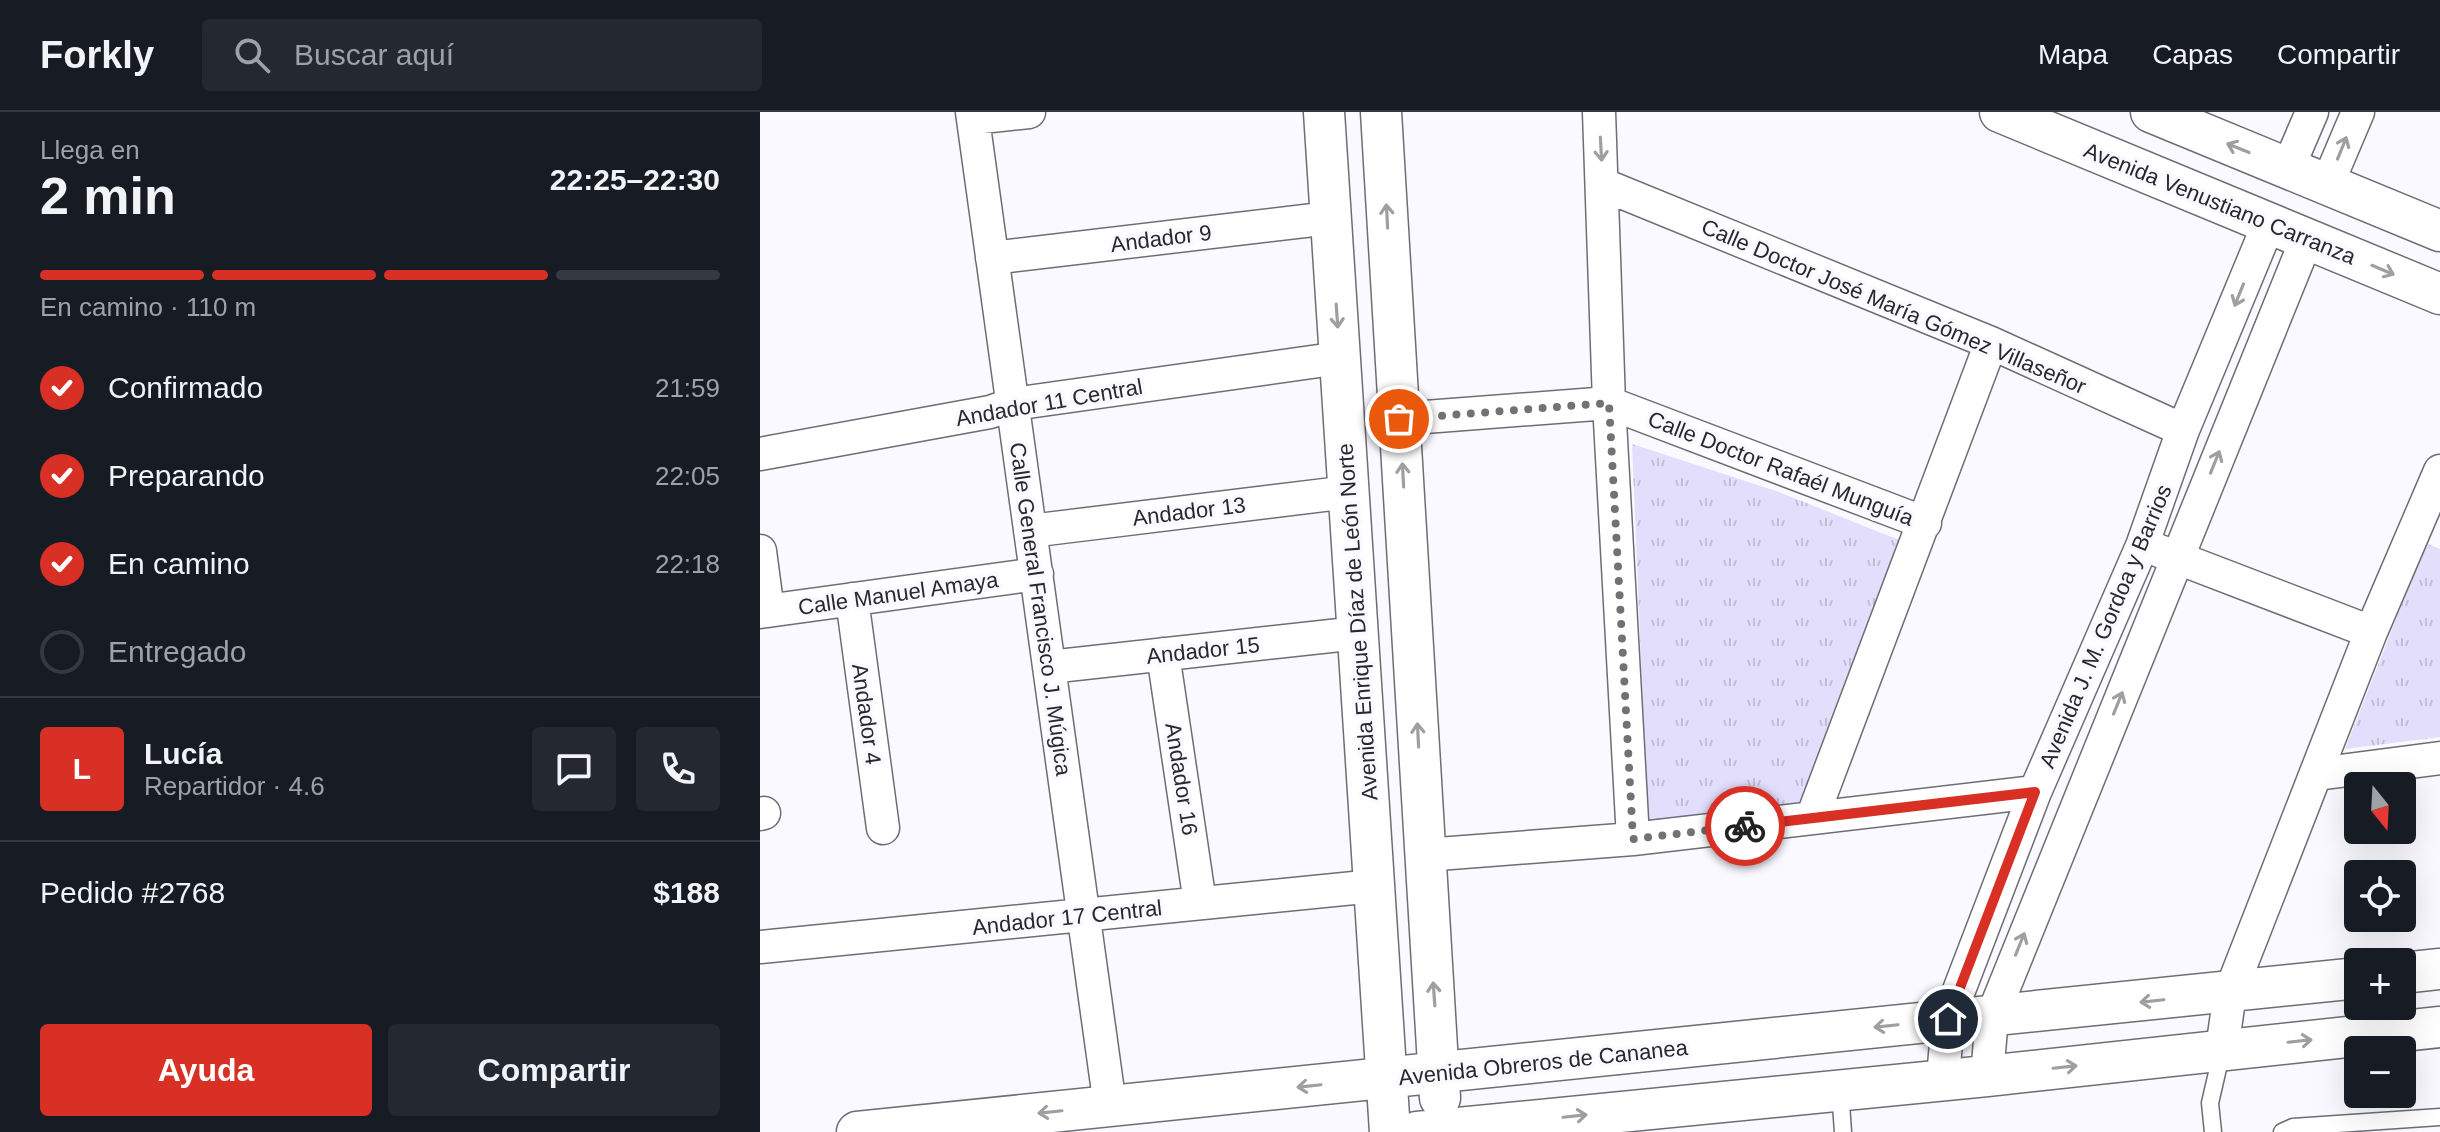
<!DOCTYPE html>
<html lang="es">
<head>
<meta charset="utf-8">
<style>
  body { margin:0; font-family:Helvetica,sans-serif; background:#242831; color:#f1f3f6; height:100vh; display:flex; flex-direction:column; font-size:30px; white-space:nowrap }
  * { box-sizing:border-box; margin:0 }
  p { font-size:26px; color:#9ea1a6 }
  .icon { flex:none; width:44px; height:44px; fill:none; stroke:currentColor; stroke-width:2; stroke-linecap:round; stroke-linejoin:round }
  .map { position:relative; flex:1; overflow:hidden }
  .sheet { display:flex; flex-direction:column; background:#171b24; width:760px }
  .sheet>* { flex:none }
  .needle { width:52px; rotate:162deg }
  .buttons { position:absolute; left:1584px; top:660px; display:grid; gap:16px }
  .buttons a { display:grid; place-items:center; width:72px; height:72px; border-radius:8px; background:#171b24; box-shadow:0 8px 32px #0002; font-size:40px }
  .pin { position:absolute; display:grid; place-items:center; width:68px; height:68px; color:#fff; margin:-34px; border:4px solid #fff; border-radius:50%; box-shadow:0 2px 8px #0007 }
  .courier { position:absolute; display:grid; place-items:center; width:80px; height:80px; margin:-40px; border:6px solid #d93025; border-radius:50%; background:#fff; color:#222; box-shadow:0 2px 10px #0007 }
  .summary em { font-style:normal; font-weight:700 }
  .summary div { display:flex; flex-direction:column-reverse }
  .summary { display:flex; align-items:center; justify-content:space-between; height:136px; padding:0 40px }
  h1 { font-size:52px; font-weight:700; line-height:60px }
  .bar { display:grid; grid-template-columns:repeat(4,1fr); gap:12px 8px; align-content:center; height:96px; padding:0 40px }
  .bar i { height:10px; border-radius:6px; background:#363941 }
  .bar .current { background:#d93025 }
  .bar p { grid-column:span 4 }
  .line { display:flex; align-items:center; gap:20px; padding:0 40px; border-top:2px solid #363941 }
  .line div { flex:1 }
  .round { display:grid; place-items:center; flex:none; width:84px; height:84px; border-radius:8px; background:#242831 }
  ol { padding:0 40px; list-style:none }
  li { display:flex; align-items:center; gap:24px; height:88px }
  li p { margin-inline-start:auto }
  li .icon { padding:8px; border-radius:50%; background:#d93025; color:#fff; stroke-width:4 }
  li:last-child { color:#9ea1a6 }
  li i { width:44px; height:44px; border:4px solid #363941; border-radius:50% }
  .cta { display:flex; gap:16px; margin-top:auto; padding:16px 40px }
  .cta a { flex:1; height:92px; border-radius:8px; background:#d93025; color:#fff; font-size:32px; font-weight:700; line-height:92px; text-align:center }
  .cta a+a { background:#242831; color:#f1f3f6 }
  header { display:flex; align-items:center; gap:48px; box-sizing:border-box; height:112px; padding:0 40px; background:#171b24; border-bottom:2px solid #363941 }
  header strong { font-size:38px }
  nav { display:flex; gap:44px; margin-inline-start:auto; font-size:28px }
  .search { width:560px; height:72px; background:#242831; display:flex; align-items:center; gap:20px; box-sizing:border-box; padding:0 28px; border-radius:8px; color:#9ea1a6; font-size:30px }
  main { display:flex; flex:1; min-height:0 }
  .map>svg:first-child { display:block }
  .grass { fill:url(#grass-tufts) }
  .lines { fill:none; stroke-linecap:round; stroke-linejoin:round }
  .service-casing { stroke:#6e6d75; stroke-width:19 }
  .minor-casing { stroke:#6e6d75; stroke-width:35 }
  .tertiary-casing { stroke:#6e6d75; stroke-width:43 }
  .service { stroke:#fff; stroke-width:16 }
  .minor { stroke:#fff; stroke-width:32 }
  .tertiary { stroke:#fff; stroke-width:40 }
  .oneway { stroke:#9f9ea0 }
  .done { stroke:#727176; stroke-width:8; stroke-dasharray:0 14.4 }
  .route { stroke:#d93025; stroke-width:10 }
  .labels { text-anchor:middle; stroke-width:7; stroke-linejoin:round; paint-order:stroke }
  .street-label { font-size:22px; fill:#29282c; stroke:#faf9ff }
</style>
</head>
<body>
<header>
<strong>Forkly</strong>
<div class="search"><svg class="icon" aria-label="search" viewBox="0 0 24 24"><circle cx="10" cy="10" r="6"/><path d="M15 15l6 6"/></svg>Buscar aquí</div>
<nav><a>Mapa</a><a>Capas</a><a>Compartir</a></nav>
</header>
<main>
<section class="sheet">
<div class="summary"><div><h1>2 min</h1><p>Llega en</p></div><em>22:25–22:30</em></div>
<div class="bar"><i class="current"></i><i class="current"></i><i class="current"></i><i></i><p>En camino · 110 m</p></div>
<ol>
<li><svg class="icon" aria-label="check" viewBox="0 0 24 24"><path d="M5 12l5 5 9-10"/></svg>Confirmado<p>21:59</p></li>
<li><svg class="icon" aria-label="check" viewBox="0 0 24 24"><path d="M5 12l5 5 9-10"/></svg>Preparando<p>22:05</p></li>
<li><svg class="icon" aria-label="check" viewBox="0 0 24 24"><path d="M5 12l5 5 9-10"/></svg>En camino<p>22:18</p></li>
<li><i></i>Entregado</li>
</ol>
<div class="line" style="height:144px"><b class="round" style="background:#d93025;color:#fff">L</b><div><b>Lucía</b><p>Repartidor · 4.6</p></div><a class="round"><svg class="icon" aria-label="chat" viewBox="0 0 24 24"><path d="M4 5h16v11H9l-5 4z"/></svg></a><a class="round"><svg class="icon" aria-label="phone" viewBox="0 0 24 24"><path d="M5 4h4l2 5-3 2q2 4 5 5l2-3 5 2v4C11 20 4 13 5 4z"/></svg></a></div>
<div class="line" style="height:104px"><div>Pedido #2768</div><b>$188</b></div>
<div class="cta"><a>Ayuda</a><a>Compartir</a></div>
</section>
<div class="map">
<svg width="1680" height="1020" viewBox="0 0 1680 1020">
  <defs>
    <pattern id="grass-tufts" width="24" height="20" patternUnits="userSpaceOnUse" patternTransform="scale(2)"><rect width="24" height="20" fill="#e3defc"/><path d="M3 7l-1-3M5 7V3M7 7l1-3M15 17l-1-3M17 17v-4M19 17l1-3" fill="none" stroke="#c3bed8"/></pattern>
  </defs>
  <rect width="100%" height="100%" fill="#faf9ff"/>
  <!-- grass -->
  <path class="grass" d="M872 332 1019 380 1144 430 1044 701 888 718Z
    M1666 431 1680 437V625L1585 637Z"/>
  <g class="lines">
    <!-- service casing -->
    <g class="service-casing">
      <path id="service" d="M1080 978 1083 1020
        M1453 1020 1450 991 1462 939
        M1522 1020 1533 1015 1680 1005"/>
    </g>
    <!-- minor casing -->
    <g class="minor-casing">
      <path id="minor" d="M212 0 350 994
        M839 0 849 291 873 727
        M213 6 269 0
        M1528 56 1552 0
        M844 73 1231 231 1423 318
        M1567 73 1598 0
        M232 146 570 106
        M639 307 849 291 1165 411
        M0 342 230 300 253 292 580 246
        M270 419 589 380
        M1397 438 1611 520
        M0 439 8 499
        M92 487 123 716
        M0 500 277 462
        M403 542 440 791
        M289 555 598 521
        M1557 662 1680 646
        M0 702 4 701
        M1052 706 1231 231
        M665 743 873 727 1275 680
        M0 835 614 774
        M1462 937 1470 881 1611 520 1680 359
        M1227 964 1232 905 1547 126
        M1183 966 1188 907 1275 680 1382 434 1423 318 1509 111"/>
    </g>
    <!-- tertiary casing -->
    <g class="tertiary-casing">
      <path id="tertiary" d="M564 0 630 1020
        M621 0 680 986
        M1240 0 1680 182
        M1391 0 1680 119
        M1642 861 1680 857
        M97 1020 1598 866
        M657 1020 1227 964 1680 915"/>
    </g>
    <!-- service -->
    <use href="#service" class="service"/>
    <!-- minor -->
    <use href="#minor" class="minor"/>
    <!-- tertiary -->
    <use href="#tertiary" class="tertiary"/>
  </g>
  <!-- one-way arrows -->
  <defs><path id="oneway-shaft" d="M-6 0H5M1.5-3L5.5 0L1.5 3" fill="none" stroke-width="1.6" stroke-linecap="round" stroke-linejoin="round" transform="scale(2)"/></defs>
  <g class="oneway">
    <use href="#oneway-shaft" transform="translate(1478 36) rotate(-158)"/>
    <use href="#oneway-shaft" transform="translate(1582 36) rotate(-68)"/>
    <use href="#oneway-shaft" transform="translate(841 37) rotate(87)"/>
    <use href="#oneway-shaft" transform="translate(627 104) rotate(-93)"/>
    <use href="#oneway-shaft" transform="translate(1623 158) rotate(23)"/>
    <use href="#oneway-shaft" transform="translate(1479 183) rotate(112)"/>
    <use href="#oneway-shaft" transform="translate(577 204) rotate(86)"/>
    <use href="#oneway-shaft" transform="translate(1455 350) rotate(-68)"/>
    <use href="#oneway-shaft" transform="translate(643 363) rotate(-93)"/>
    <use href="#oneway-shaft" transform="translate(1358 591) rotate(-68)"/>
    <use href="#oneway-shaft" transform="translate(658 623) rotate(-93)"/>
    <use href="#oneway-shaft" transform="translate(1260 832) rotate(-68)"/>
    <use href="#oneway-shaft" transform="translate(674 882) rotate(-94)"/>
    <use href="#oneway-shaft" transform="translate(1392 889) rotate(174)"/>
    <use href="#oneway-shaft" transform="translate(1126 914) rotate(174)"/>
    <use href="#oneway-shaft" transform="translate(1540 929) rotate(-6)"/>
    <use href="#oneway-shaft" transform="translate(1305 955) rotate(-6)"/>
    <use href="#oneway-shaft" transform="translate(549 974) rotate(174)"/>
    <use href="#oneway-shaft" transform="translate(290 1000) rotate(174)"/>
    <use href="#oneway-shaft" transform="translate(815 1004) rotate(-6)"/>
  </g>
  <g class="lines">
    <!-- done -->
    <path class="done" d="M639 307 849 291 873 727 985 714"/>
    <!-- route -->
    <path class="route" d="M985 714 1275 680 1188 907"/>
  </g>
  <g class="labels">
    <!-- street labels -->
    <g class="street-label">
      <text transform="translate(1460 91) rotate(22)" y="8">Avenida Venustiano Carranza</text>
      <text transform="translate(401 126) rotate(-7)" y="8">Andador 9</text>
      <text transform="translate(1134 194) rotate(23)" y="8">Calle Doctor José María Gómez Villaseñor</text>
      <text transform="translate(289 290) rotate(-10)" y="8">Andador 11 Central</text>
      <text transform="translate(1021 356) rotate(21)" y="8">Calle Doctor Rafaél Munguía</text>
      <text transform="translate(429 399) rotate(-7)" y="8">Andador 13</text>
      <text transform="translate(138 481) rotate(-8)" y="8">Calle Manuel Amaya</text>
      <text transform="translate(281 497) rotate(82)" y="8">Calle General Francisco J. Múgica</text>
      <text transform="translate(597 510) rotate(-94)" y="8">Avenida Enrique Díaz de León Norte</text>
      <text transform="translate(1345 514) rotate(-67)" y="8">Avenida J. M. Gordoa y Barrios</text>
      <text transform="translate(443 538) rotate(-6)" y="8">Andador 15</text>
      <text transform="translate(107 602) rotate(82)" y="8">Andador 4</text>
      <text transform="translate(422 667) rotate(81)" y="8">Andador 16</text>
      <text transform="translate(307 805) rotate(-6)" y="8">Andador 17 Central</text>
      <text transform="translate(783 950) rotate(-6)" y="8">Avenida Obreros de Cananea</text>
    </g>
  </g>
</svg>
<div class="buttons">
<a><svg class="needle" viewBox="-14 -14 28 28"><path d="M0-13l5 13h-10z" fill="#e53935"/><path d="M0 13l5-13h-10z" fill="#9ea1a6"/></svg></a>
<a><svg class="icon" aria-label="locate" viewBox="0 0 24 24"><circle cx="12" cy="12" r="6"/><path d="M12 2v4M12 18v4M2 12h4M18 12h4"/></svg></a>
<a>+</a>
<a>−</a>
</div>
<div class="pin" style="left:639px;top:307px;background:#ea580c"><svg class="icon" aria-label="bag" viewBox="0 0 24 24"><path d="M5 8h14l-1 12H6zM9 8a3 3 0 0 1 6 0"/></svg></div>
<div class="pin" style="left:1188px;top:907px;background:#1f2937"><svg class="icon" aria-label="home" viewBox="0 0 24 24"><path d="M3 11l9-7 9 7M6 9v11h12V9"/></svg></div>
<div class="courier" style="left:985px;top:714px"><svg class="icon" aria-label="bike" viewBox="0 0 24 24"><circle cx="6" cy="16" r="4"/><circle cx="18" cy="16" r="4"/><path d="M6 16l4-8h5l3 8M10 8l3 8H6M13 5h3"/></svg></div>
</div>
</main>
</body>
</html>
